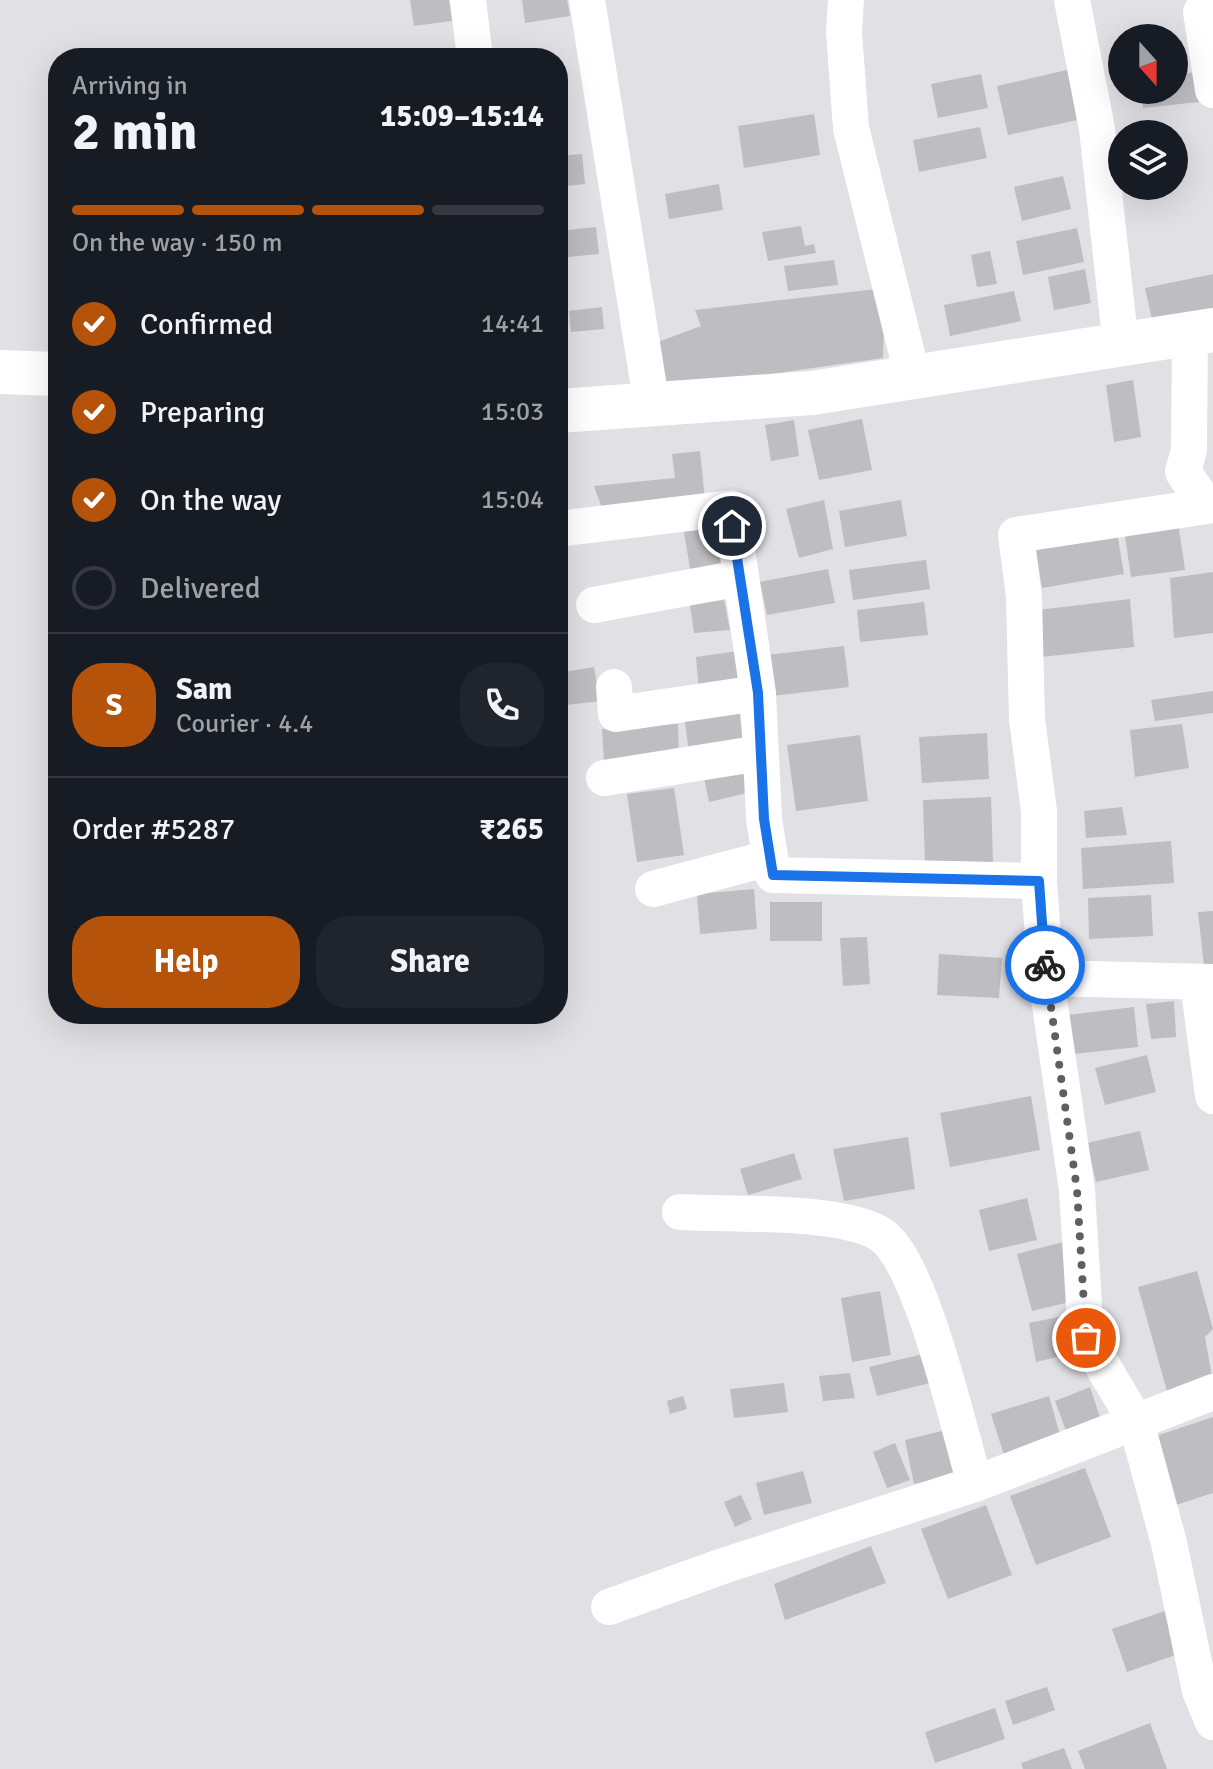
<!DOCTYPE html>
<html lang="en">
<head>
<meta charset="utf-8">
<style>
  body { margin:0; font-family:Signika,sans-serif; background:#20242c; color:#f1f3f6; height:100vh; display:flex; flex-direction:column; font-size:30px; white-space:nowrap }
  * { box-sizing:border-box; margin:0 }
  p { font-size:26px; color:#9ea1a6 }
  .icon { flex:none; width:44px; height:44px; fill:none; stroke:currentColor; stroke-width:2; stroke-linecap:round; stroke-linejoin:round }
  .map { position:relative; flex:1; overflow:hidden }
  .drawer { position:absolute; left:48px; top:48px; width:520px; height:976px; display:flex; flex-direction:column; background:#171b24; border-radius:32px; box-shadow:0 8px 32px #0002 }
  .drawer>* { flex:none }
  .needle { width:52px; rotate:159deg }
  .fabs { position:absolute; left:1108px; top:24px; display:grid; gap:16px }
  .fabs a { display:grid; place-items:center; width:80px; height:80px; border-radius:50%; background:#171b24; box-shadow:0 8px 32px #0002; font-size:40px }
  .pin { position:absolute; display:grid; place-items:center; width:68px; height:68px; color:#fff; margin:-34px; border:4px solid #fff; border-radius:50%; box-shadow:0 2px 8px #0007 }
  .courier { position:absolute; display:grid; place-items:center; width:80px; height:80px; margin:-40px; border:6px solid #1a73e8; border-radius:50%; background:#fff; color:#222; box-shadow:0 2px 10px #0007 }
  .head em { font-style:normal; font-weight:700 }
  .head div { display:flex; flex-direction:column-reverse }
  .head { display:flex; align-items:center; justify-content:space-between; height:136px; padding:0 24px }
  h1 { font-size:52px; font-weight:700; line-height:60px }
  .bar { display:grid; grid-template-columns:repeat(4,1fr); gap:12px 8px; align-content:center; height:96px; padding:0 24px }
  .bar i { height:10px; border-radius:6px; background:#363941 }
  .bar .active { background:#b45309 }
  .bar p { grid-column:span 4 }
  .line { display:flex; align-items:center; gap:20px; padding:0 24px; border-top:2px solid #363941 }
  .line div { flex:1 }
  .round { display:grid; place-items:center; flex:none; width:84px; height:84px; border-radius:32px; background:#20242c }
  ol { padding:0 24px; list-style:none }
  li { display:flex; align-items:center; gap:24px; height:88px }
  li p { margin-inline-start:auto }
  li .icon { padding:8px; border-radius:50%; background:#b45309; color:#fff; stroke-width:4 }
  li:last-child { color:#9ea1a6 }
  li i { width:44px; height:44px; border:4px solid #363941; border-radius:50% }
  .primary-button { display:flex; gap:16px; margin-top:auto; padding:16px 24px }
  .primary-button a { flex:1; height:92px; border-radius:32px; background:#b45309; color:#fff; font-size:32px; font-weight:700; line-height:92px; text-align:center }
  .primary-button a+a { background:#20242c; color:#f1f3f6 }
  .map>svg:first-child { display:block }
  .building { fill:#bdbdc2 }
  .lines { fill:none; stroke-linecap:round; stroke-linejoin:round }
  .street { stroke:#fff; stroke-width:36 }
  .secondary { stroke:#fff; stroke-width:44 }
  .done { stroke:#5f5f62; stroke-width:8; stroke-dasharray:0 14.4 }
  .route { stroke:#1a73e8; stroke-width:10 }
</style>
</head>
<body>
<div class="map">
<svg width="1213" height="1769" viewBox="0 0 1213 1769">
  <rect width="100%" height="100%" fill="#e0e0e5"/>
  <!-- building -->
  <path class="building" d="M410 0H449L452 21 414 26Z
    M522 0H567L570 16 525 23Z
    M1071 69 1082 119 1008 135 997 86Z
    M1196 72 1199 102 1143 108 1141 90H1174V75Z
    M981 74 988 108 938 118 931 84Z
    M814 114 820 155 744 168 738 126Z
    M980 127 987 158 919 172 913 140Z
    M582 154 585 184 558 187V156Z
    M1063 176 1071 209 1022 221 1014 187Z
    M719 184 723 210 669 219 665 194Z
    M801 226 805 246 814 244 816 253 768 261 762 232Z
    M596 227 599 254 558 258V231Z
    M1077 228 1084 262 1023 275 1016 241Z
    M990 251 997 284 977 287 971 255Z
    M834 260 838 285 788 291 784 266Z
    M1085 269 1091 303 1054 310 1048 277Z
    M1213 274V311L1153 324 1145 288Z
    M885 288 883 358 665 389 655 343 701 326 695 310Z
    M1014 291 1021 321 950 336 944 305Z
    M602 307 604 329 571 332 569 311Z
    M1133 380 1141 437 1114 442 1106 385Z
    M862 419 872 470 819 480 808 430Z
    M794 420 799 456 771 461 765 425Z
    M700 451 705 500 603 511 594 486 675 478 672 454Z
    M824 500 833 549 799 558 786 509Z
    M901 500 907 536 845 547 839 511Z
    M716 519 723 570 691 574 683 526Z
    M1178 522 1185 570 1131 577 1124 530Z
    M1117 532 1124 574 1042 588 1035 545Z
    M558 551 567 583 558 585Z
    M926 560 930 589 853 600 849 570Z
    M828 569 835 603 767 615 760 582Z
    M1213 572V633L1174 638 1170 578Z
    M1130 599 1134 647 1041 657 1038 610Z
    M724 600 730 630 694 633 690 605Z
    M924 602 928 635 860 642 857 610Z
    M844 646 849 687 772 696 767 655Z
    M738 651 742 684 699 690 696 657Z
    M594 667 600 701 558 706V673Z
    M1213 691V713L1155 721 1151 700Z
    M739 709 743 742 689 752 684 715Z
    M678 724 679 757 604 761 602 729Z
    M1182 724 1189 768 1135 777 1130 730Z
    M987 733 989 779 922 783 919 737Z
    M860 735 868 801 796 811 787 745Z
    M742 766 747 793 709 802 703 773Z
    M674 788 684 855 637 862 627 794Z
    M991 797 993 864 925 866 923 800Z
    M1122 807 1127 835 1086 838 1084 811Z
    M1171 841 1174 883 1083 889 1081 848Z
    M754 889 757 929 700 934 697 894Z
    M1151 895 1153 936 1089 939 1088 898Z
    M770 902H822V941H770Z
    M1213 911V966H1204L1198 912Z
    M867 937 870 984 843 986 840 938Z
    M939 954 1002 958 999 998 937 995Z
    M1174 1001 1176 1037 1151 1039 1146 1004Z
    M1134 1007 1138 1047 1073 1054 1068 1015Z
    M1147 1055 1156 1092 1105 1105 1095 1068Z
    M1031 1096 1040 1150 950 1167 940 1113Z
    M1140 1131 1149 1170 1096 1182 1087 1143Z
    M908 1137 915 1189 844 1201 833 1149Z
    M794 1153 802 1179 748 1195 740 1169Z
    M1027 1198 1037 1240 989 1251 979 1210Z
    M1078 1238 1095 1296 1032 1311 1017 1254Z
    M1197 1271 1213 1329 1205 1337 1213 1383 1168 1395 1138 1287Z
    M880 1291 891 1355 852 1362 841 1298Z
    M1098 1309 1107 1345 1036 1362 1029 1323Z
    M923 1354 930 1383 877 1396 869 1367Z
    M850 1373 855 1398 823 1401 819 1376Z
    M784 1383 788 1412 734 1418 730 1389Z
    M1090 1387 1102 1423 1068 1436 1055 1401Z
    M683 1396 687 1409 670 1414 667 1401Z
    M1049 1396 1061 1438 1004 1455 991 1414Z
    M1213 1417V1493L1170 1507 1147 1439Z
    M950 1429 961 1473 914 1484 905 1440Z
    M895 1443 910 1480 887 1488 873 1452Z
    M1085 1468 1111 1537 1036 1565 1010 1496Z
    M803 1471 812 1503 764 1515 756 1483Z
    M741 1495 752 1519 735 1527 724 1502Z
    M986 1505 1012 1575 948 1599 921 1529Z
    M871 1546 886 1583 785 1620 774 1584Z
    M1171 1609 1184 1652 1127 1672 1112 1629Z
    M1047 1687 1055 1710 1013 1725 1005 1701Z
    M995 1708 1005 1739 935 1763 925 1732Z
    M1150 1723 1167 1769H1085L1078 1751Z
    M1064 1748 1072 1769H1023L1021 1763Z"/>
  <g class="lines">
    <!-- street -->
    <path class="street" d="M468 0 475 58
      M587 0 652 406
      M846 0 844 32 851 128 913 378
      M1072 0 1097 129 1121 346
      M1201 12 1213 90
      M1190 335 1189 450 1183 472 1207 506 1016 535 1024 597 1027 719 1039 811V881L1046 978 1077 1190 1086 1338 1136 1422 1169 1543 1200 1691 1213 1722
      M558 529 731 508 758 693 764 819 773 875 1039 881
      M594 605 740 578
      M614 687 616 714 758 693
      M604 778 761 753
      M653 889 769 858
      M1046 978 1213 982
      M1198 983 1213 1096
      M680 1212C731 1215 838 1209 880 1234 921 1258 960 1434 975 1484
      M609 1607 723 1566 975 1484 1213 1392"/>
    <!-- secondary -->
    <path class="secondary" d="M0 372 58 374
      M558 411 812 393 1213 330"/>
  </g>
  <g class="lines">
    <!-- done -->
    <path class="done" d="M1045 965 1077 1190 1086 1338"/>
    <!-- route -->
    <path class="route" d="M732 526 758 693 764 819 773 875 1039 881 1045 965"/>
  </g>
</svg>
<div class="fabs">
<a><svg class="needle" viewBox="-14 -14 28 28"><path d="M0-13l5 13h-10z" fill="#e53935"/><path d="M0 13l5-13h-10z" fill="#9ea1a6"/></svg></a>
<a><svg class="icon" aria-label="layers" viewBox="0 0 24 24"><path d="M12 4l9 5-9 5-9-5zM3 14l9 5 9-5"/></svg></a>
</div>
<div class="pin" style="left:1086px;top:1338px;background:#ea580c"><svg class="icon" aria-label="bag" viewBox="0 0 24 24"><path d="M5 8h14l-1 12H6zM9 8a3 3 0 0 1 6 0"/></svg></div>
<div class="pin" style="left:732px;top:526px;background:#1f2937"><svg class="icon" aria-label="home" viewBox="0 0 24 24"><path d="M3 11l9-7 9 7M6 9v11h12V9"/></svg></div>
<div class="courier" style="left:1045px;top:965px"><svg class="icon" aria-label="bike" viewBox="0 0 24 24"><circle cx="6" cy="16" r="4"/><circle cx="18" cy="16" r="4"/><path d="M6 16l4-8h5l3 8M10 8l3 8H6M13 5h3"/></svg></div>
<section class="drawer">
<div class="head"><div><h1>2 min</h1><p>Arriving in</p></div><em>15:09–15:14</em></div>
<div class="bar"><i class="active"></i><i class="active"></i><i class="active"></i><i></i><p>On the way · 150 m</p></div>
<ol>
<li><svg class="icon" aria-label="check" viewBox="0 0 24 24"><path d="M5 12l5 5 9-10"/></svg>Confirmed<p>14:41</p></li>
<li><svg class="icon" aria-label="check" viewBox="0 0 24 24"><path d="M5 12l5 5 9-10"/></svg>Preparing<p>15:03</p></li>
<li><svg class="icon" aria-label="check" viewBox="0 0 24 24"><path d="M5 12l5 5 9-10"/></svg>On the way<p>15:04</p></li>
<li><i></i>Delivered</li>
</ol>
<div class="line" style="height:144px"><b class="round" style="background:#b45309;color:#fff">S</b><div><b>Sam</b><p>Courier · 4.4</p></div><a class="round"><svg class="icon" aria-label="phone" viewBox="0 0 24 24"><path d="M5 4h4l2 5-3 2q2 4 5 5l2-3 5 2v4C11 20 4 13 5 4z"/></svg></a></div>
<div class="line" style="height:104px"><div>Order #5287</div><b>₹265</b></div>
<div class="primary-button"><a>Help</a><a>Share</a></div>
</section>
</div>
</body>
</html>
